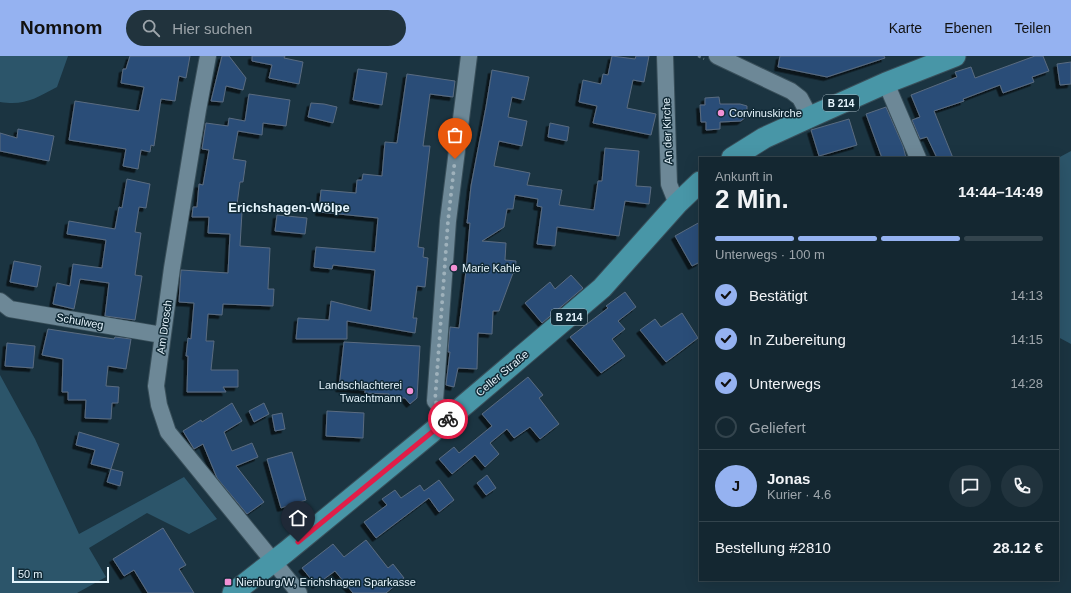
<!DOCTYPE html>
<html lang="de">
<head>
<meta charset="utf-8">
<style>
  body { margin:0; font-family:Helvetica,sans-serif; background:#21333d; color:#f1f3f6; height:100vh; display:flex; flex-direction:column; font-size:15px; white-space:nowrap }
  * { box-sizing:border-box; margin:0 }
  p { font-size:13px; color:#9da5ab }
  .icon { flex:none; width:22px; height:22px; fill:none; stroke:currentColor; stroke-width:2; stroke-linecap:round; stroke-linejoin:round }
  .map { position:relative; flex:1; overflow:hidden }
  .sheet { position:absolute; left:699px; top:101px; width:360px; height:424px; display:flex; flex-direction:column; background:#142731; border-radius:0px; box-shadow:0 4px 16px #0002,0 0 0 1px #33444d }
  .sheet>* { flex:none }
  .scale { position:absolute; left:12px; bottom:10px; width:97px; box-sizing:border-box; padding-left:4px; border:2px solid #e5f4fc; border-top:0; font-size:11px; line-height:14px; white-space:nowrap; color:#e5f4fc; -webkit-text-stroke:3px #112a36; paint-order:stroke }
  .pin { position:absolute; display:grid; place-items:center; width:34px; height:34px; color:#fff; margin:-41px -17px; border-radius:50% 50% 50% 0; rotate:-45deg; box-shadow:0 0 4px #0007 }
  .pin .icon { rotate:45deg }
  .courier { position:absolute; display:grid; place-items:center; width:40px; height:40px; margin:-20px; border:3px solid #e11d48; border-radius:50%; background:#fff; color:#222; box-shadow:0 1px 5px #0007 }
  .summary em { font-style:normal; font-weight:800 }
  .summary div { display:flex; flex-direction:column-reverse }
  .summary { display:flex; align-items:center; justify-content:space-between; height:68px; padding:0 16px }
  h1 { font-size:26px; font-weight:800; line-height:30px }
  .bar { display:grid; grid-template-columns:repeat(4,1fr); gap:6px 4px; align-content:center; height:48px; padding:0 16px }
  .bar i { height:5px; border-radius:3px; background:#33444d }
  .bar .current { background:#95b2f1 }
  .bar p { grid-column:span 4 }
  .line { display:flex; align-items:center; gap:10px; padding:0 16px; border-top:1px solid #33444d }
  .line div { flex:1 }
  .round { display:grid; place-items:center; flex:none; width:42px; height:42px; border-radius:21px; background:#21333d }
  ol { padding:0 16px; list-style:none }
  li { display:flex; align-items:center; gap:12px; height:44px }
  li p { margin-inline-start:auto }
  li .icon { padding:4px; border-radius:50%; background:#95b2f1; color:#111; stroke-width:4 }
  li:last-child { color:#9da5ab }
  li i { width:22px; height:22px; border:2px solid #33444d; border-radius:50% }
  header { display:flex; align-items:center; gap:24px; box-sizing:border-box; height:56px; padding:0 20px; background:#95b2f1; color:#111 }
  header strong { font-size:19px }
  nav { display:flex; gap:22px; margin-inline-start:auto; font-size:14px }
  .search { width:280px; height:36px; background:#21333d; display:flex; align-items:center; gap:10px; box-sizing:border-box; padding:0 14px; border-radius:22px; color:#9da5ab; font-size:15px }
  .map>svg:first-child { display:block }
  .green { fill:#2c556a }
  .building { fill:#2a4e78; stroke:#5a6b80; filter:url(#shadow) }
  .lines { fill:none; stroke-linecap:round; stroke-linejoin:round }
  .minor-casing { stroke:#394f5a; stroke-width:18 }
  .major-casing { stroke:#394f5a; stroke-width:23 }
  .path { stroke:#637884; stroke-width:2.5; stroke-dasharray:3 3; stroke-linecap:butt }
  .minor { stroke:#6d8897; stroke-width:16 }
  .major { stroke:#4896a7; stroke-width:21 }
  .done { stroke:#9eb1bb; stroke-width:4; stroke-dasharray:0 7.2 }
  .route { stroke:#e11d48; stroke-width:5 }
  .poi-dot { fill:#f391d5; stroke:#112a36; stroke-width:1.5 }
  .labels { text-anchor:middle; stroke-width:3; stroke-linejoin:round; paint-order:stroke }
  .shield { fill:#112a36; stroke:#a5b7c1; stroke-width:1 }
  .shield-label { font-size:10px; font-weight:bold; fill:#e5f4fc }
  .poi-label { font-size:11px; fill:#e5f4fc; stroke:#112a36; text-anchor:start }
  .street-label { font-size:11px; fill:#e5f4fc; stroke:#112a36 }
  .quarter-label { font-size:13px; font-weight:bold; fill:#e5f4fc; stroke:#112a36 }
</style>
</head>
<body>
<header>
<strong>Nomnom</strong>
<div class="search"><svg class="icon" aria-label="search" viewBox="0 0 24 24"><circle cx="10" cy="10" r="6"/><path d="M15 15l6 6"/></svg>Hier suchen</div>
<nav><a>Karte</a><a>Ebenen</a><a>Teilen</a></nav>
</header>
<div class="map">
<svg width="1071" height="537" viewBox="0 0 1071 537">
  <defs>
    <filter id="shadow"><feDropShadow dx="-3.5" dy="3.5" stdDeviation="0" flood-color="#0009"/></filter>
  </defs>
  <rect width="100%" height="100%" fill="#1b3441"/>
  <!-- green -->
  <path class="green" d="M0 0H68L57 31C36 42 25 50 0 46Z
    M1071 95V288L1058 281V102Z
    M0 319 35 383 79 478 184 421 217 463 189 478 147 457 89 492 106 521 77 537H0Z"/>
  <!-- building -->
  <path class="building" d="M130 0H190L186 22 179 20 175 45 161 43 154 90 151 89 150 96 141 94 138 113 123 110 126 93 69 84 75 45 139 55 144 31 121 27 123 13H126Z
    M222 0H229L246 22 243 34 226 30 223 46 211 45Z
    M252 0H285L284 2 303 6 299 28 269 22 272 9 252 5Z
    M612 0 635 3 636 0H649L644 26 633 24 627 52 656 58 651 79 593 67 597 50 579 46 583 24 601 28 603 18 608 19Z
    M780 0H884L885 2 827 21 778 11Z
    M1035 0H1043L1049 15 1032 21 1034 26 1003 37 1000 29 963 43 964 45 934 55 953 102H937L927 81 920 83 912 64 920 61 911 39 957 21 955 16 971 11 975 22Z
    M1071 6V28L1060 29 1057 8Z
    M358 13 387 17 382 49 353 44Z
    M492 14 529 21 524 44 512 41 508 61 527 65 522 90 499 85 494 110 530 117 527 129 562 134 559 149 594 154 598 125H602L605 92 639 95 636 130 651 131 649 148 625 145 619 180 557 171 555 190 537 188 542 151 537 150 538 143 515 139 513 153H507L504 171 482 185 506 187 505 204 516 205 515 217H513L499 255H493L492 278 478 277 477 313 458 312 454 331 446 329 450 296H448L450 271 459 272 466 215 470 167H467L471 130 486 51Z
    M407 18 455 25 453 41 430 38 423 90H430L418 191 424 192 423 201 428 202 425 231 417 230 413 262H417L415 277 347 265V283H296L298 262 329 264 331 245 371 255 375 214 333 209 332 213 314 211 316 191 375 196 378 162 319 156 321 134 356 137 357 124H362L363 118 382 120 385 86 397 87Z
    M249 38 290 44 286 70 263 67 262 79 238 75 233 103 246 105 243 126H240L236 156H242L240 190 270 192 268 233H274L273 250 223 248 222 259 208 258 206 285H214L211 314H238V331H223L226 336H187L188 300H186L188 282 191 283 194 247 179 246 181 214 228 217 230 178 208 177 209 161H192L193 151H197L199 128 203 129 209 94 202 93 206 67 228 70 229 62 245 65Z
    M719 41 720 48H740L747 50V60L741 65 720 66V73L706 74V66H701L700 49H705V42Z
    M311 47 324 48 337 51 333 67 308 61Z
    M886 51 903 90 906 102H882L866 58Z
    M849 63 857 89 819 100 811 74Z
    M550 67 569 71 567 85 548 81Z
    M18 73 54 80 49 105 0 95V77L17 82Z
    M127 123 150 128 146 152 139 151 135 176 141 177 135 219 142 220 135 264 105 260 109 227 80 223 74 253 53 248 57 227 70 230 73 208 102 212 106 184 67 178 69 165 115 173 119 151 122 152Z
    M277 159 307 162 305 178 275 175Z
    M700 166V206L692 210 675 180Z
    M14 205 41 210 37 231 10 226Z
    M571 219 583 232 542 267 525 247 550 226 555 233Z
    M625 236 636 251 618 265 625 273 612 283 625 300 601 317 570 281 608 252 606 250Z
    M682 257 698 282 666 306 640 274 655 263 661 271Z
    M48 273 114 283 115 281 131 283 126 313 108 310 106 330 119 331 118 347H112L111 363 85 362 86 344H68V336H62L63 303 42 299Z
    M344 286 420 290 417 342 410 348 405 342 389 341V338L365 337V334L339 332Z
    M7 287 35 290 33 312 5 310Z
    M528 321 543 339 539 342 559 368 540 383 530 371 514 382 507 373 490 387 499 398 485 411 475 399 452 418 439 403 454 391 459 397 492 370 482 358Z
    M232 347 242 365 224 376 232 395 252 387 258 401 236 410 264 446 247 458 217 422 203 388 194 393 183 375 201 364 202 366Z
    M264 347 269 358 254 366 249 355Z
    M327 355 364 357 363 382 326 380Z
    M282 357 285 373 275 375 272 359Z
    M79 376 119 388 111 413 91 408 95 394 76 389Z
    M292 396 306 444 281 452 267 403Z
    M111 413 123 416 120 430 107 426Z
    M487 419 496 432 486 439 477 427Z
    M439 424 454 444 439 456 429 442 376 482 364 466 387 449 382 443 395 434 401 442 420 429 424 435Z
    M163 472 186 509 179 513 194 537H148L134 514 124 520 113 503Z
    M366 484 388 512 393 508 404 522 386 537H353L335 515 316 529 302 512 333 488 344 501Z"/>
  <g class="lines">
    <!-- minor casing -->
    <g class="minor-casing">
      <path id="minor" d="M208 0 198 54 172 212 156 330 159 349 168 376 299 537
        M665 0 669 128 677 148
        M717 0 791 35 800 42 810 61
        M886 27 918 102
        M0 245 10 253 162 279
        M449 362 435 345 448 165 469 0"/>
    </g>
    <!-- major casing -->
    <g class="major-casing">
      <path id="major" d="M732 102 764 82 810 61 886 27 955 0
        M233 537 287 495 449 362 602 232 677 148 700 126"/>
    </g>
    <!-- path -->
    <path class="path" d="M698 0 704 3"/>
    <!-- minor -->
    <use href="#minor" class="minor"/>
    <!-- major -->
    <use href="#major" class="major"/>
  </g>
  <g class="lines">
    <!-- done -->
    <path class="done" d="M448 363 449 362 435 345 448 165 455 103"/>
    <!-- route -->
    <path class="route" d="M298 486 448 363"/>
  </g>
  <!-- markers -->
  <g class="poi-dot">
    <circle cx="721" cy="57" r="4"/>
    <circle cx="454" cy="212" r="4"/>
    <circle cx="410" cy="335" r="4"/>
    <rect x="224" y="522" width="8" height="8" rx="2"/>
  </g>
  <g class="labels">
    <!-- shield labels -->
    <g class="shield">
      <rect x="823" y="39" width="36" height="16" rx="3"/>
      <rect x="551" y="253" width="36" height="16" rx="3"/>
    </g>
    <g class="shield-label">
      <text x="841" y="51">B 214</text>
      <text x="569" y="265">B 214</text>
    </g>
    <!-- poi labels -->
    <g class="poi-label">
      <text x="729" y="61">Corvinuskirche</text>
      <text x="462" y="216">Marie Kahle</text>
      <text x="402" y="333" text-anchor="end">Landschlachterei<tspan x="402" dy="13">Twachtmann</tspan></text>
      <text x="236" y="530">Nienburg/W, Erichshagen Sparkasse</text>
    </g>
    <!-- street labels -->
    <g class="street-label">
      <text transform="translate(667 75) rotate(-92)" y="4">An der Kirche</text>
      <text transform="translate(80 265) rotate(10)" y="4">Schulweg</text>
      <text transform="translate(164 271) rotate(-82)" y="4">Am Drosch</text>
      <text transform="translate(502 317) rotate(-40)" y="4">Celler Straße</text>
    </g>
    <!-- quarter labels -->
    <g class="quarter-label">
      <text x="289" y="156">Erichshagen-Wölpe</text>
    </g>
  </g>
</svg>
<div class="scale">50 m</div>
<div class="pin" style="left:455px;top:103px;background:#ea580c"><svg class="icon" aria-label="bag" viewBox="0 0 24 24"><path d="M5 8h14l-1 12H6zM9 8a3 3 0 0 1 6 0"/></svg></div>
<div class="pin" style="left:298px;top:486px;background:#1f2937"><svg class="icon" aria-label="home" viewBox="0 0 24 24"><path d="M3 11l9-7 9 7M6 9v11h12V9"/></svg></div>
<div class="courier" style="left:448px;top:363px"><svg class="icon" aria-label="bike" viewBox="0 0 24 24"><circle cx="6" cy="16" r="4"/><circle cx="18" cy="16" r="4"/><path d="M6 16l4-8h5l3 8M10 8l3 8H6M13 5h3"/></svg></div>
<section class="sheet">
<div class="summary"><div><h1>2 Min.</h1><p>Ankunft in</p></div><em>14:44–14:49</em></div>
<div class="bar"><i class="current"></i><i class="current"></i><i class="current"></i><i></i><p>Unterwegs · 100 m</p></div>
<ol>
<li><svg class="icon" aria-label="check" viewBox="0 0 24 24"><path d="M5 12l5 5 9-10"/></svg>Bestätigt<p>14:13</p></li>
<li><svg class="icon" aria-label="check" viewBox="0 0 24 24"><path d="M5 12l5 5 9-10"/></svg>In Zubereitung<p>14:15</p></li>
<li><svg class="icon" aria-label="check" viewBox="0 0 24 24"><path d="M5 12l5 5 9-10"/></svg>Unterwegs<p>14:28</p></li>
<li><i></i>Geliefert</li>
</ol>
<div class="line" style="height:72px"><b class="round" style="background:#95b2f1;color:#111">J</b><div><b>Jonas</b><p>Kurier · 4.6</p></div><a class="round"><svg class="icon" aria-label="chat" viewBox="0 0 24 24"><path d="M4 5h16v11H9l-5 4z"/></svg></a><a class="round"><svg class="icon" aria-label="phone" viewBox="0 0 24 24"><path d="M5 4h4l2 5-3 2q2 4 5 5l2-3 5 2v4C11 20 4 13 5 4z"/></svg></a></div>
<div class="line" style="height:52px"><div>Bestellung #2810</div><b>28.12 €</b></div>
</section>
</div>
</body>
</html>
